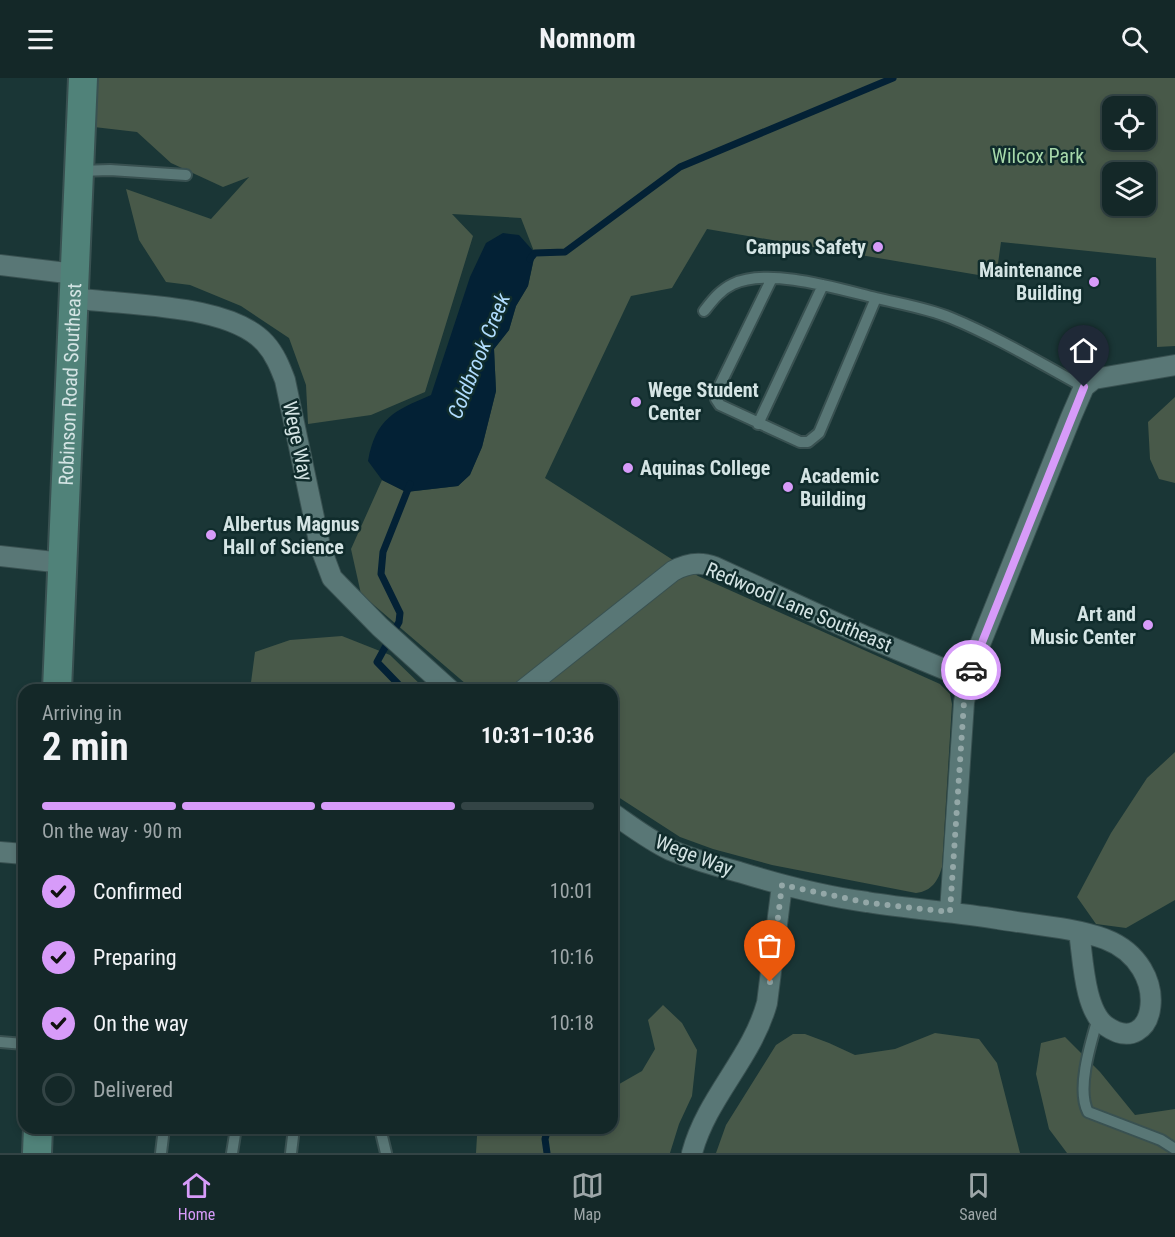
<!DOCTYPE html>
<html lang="en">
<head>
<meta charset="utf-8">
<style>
  body { margin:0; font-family:"Roboto Condensed",sans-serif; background:#1d3030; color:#f1f3f6; height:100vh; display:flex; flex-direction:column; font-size:22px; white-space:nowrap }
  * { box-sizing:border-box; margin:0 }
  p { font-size:20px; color:#9da6a8 }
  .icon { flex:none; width:33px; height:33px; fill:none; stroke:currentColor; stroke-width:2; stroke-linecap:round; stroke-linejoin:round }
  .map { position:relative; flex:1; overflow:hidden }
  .side { position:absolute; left:18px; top:606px; width:600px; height:450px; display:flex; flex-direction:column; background:#142828; border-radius:18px; box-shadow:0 3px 9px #0003,0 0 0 2px #334445 }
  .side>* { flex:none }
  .controls { position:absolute; left:1102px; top:18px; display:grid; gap:12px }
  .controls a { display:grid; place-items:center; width:54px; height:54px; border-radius:12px; background:#142828; box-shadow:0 3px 9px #0003,0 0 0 2px #334445; font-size:30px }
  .pin { position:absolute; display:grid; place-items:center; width:51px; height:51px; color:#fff; margin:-62px -26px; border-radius:50% 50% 50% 0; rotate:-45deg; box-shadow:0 0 6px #0007 }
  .pin .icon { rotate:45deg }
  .courier { position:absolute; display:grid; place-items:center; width:60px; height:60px; margin:-30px; border:4px solid #d79bf9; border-radius:50%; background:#fff; color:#222; box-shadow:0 2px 8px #0007 }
  .headline em { font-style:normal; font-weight:700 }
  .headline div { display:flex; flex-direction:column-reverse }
  .headline { display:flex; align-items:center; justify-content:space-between; height:102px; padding:0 24px }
  h1 { font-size:39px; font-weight:700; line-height:45px }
  .bar { display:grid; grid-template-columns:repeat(4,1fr); gap:9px 6px; align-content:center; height:72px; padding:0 24px }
  .bar i { height:8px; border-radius:4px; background:#334445 }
  .bar .on { background:#d79bf9 }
  .bar p { grid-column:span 4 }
  ol { padding:0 24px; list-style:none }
  li { display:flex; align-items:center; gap:18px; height:66px }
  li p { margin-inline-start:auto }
  li .icon { padding:6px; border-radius:50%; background:#d79bf9; color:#111; stroke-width:4 }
  li:last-child { color:#9da6a8 }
  li i { width:33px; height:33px; border:3px solid #334445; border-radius:50% }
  header { display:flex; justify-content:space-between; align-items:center; height:78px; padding:0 24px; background:#142828; font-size:27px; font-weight:700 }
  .tab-bar { display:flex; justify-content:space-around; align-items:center; height:84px; border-top:2px solid #334445; background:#142828; font-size:16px; color:#9da6a8 }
  .tab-bar a { display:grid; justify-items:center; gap:3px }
  .tab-bar .on { color:#d79bf9 }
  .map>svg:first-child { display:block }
  .green { fill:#485949; fill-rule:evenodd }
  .water { fill:#032135 }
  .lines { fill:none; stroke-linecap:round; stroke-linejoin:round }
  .stream { stroke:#032135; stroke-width:7 }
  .lane-casing { stroke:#395151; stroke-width:14 }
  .street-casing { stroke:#395151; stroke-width:22 }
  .secondary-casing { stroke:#395151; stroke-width:32 }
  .lane { stroke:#597776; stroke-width:10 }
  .street { stroke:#597776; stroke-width:20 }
  .secondary { stroke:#508279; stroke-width:28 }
  .done { stroke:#93a7a7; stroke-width:6; stroke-dasharray:0 10.8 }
  .route { stroke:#d79bf9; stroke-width:8 }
  .poi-dot { fill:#d79bf9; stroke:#102c2c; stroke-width:2 }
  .labels { text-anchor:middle; stroke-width:5; stroke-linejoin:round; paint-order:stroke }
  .park-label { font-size:20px; fill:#a6d8aa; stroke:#102c2c }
  .poi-label { font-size:20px; font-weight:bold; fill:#d4e4e4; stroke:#102c2c; text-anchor:start }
  .street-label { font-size:20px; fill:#d4e4e4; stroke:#102c2c }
  .water-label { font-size:21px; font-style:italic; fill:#b0dcfe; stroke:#102c2c }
</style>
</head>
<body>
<header><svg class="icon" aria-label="menu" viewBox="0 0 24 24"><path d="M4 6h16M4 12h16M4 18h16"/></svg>Nomnom<svg class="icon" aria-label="search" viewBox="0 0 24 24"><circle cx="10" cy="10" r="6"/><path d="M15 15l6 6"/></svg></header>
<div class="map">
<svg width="1175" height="1075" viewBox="0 0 1175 1075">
  <rect width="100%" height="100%" fill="#1a3636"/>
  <!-- green -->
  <path class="green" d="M96 0H1175V268L1157 269 1156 180 1001 164 996 200 707 151 672 210 631 218 545 400 698 498 940 606 950 616 952 626 942 789C938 803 932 813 916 815L772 787 713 771 680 759 612 715V612H473L361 516 351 471 382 402 406 414 458 408 470 396 482 369 496 313 494 271 509 252 516 228 528 208 535 176 521 140 452 136 473 158 425 314 371 337 308 346 306 307 289 260 241 228 190 207 166 204 139 162 126 111 211 141 249 99 223 109 171 85 137 54 94 49ZM1113 28H1146V62H1113ZM1113 94H1146V128H1113Z
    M1175 319V405L1159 401 1150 381 1148 344Z
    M342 558 390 577 426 612H250L255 574 290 562Z
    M1175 674V822L1126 850 1096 846 1077 819 1111 755 1147 700Z
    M663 927 682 945 697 972 692 1018 679 1046 670 1075H476L477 1058 475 1050H612V1007L614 1009 642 993 655 971 648 942Z
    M935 955 979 961 997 985 1020 1075H716L726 1047 776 967 793 956H805L829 965 855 977 895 971Z
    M1065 959 1100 994 1135 1037 1175 1031V1075H1067L1049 1051 1036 996 1041 965Z"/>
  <!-- water -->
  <path class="water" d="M503 155 519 157 535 175 528 208 516 228 509 252 494 271 496 313 482 369 470 397 458 408 406 414 382 402 368 383C376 340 394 333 431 317L470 199 486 165Z"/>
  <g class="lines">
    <!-- stream -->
    <path class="stream" d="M530 181 535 175 565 174 680 89 893 0
      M404 612 377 584 399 544 400 535 381 496 383 474 410 406
      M547 1075 545 1061 548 1050"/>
    <!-- lane casing -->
    <g class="lane-casing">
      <path id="lane" d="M79 93 110 92 186 97
        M772 200 719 309 716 321 720 327 800 364H808L819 355 876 220
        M704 233C712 223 720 212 733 206 769 189 839 211 876 220 901 226 927 230 951 240 997 259 1040 285 1084 309
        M758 346 823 207
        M1098 940C1091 964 1076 1011 1088 1034L1161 1062 1175 1071
        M0 964 24 966
        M380 1050 386 1075
        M161 1075 164 1050
        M232 1075 236 1050
        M291 1075 294 1050"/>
    </g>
    <!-- street casing -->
    <g class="street-casing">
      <path id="street" d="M0 187 75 196
        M74 220C127 228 229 225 265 265 275 276 280 289 285 302L320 468 332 500 380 549 450 612
        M0 478 63 485
        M523 612 673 493C687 485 700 483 715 489L867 559 968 601
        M612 735C631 748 649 762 670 772 692 781 716 788 739 794 781 807 823 818 867 824 910 831 954 834 998 841 1033 847 1071 849 1105 861 1175 888 1156 983 1106 948 1084 932 1083 879 1079 854
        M0 774 24 776
        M950 834 964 624 973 584 1071 339 1084 309 1094 301 1175 287
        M692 1075C707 1019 752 980 767 925L782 807"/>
    </g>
    <!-- secondary casing -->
    <g class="secondary-casing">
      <g id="secondary">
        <path id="s1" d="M57 612 83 0"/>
        <path d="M37 1075 38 1050"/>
      </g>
    </g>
    <!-- lane -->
    <use href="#lane" class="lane"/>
    <!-- street -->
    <use href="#street" class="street"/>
    <!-- secondary -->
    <use href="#secondary" class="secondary"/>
  </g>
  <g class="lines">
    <!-- done -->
    <path class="done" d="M770 904 782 807 869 825 950 834 964 624 971 592"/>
    <!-- route -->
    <path class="route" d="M971 592 1084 309"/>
  </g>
  <!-- markers -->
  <g class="poi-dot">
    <circle cx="878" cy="169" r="6"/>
    <circle cx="1094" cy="204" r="6"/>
    <circle cx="636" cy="324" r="6"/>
    <circle cx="628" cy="390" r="6"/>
    <circle cx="788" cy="409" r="6"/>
    <circle cx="211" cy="457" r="6"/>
    <circle cx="1148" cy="547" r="6"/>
  </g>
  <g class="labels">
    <!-- park labels -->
    <g class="park-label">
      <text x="1038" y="85">Wilcox Park</text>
    </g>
    <!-- poi labels -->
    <g class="poi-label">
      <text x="866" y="176" text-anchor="end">Campus Safety</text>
      <text x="1082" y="199" text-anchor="end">Maintenance<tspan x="1082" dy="23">Building</tspan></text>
      <text x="648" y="319">Wege Student<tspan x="648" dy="23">Center</tspan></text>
      <text x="640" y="397">Aquinas College</text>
      <text x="800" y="405">Academic<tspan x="800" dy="23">Building</tspan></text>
      <text x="223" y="453">Albertus Magnus<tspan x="223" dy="23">Hall of Science</tspan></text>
      <text x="1136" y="543" text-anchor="end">Art and<tspan x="1136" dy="23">Music Center</tspan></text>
    </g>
    <!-- street labels -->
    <g class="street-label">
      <text dy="7" stroke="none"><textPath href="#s1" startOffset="306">Robinson Road Southeast</textPath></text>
      <text transform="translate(298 363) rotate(78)" y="7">Wege Way</text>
      <text transform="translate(799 529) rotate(23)" y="7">Redwood Lane Southeast</text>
      <text transform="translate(694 777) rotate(21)" y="7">Wege Way</text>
    </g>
    <!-- water labels -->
    <g class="water-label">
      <text transform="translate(479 278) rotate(-68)" y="7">Coldbrook Creek</text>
    </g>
  </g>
</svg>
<div class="controls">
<a><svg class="icon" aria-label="locate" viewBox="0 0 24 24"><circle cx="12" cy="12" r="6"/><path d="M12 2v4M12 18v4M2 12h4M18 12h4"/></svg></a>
<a><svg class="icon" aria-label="layers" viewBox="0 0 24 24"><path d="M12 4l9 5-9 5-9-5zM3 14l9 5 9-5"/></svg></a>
</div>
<div class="pin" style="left:770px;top:904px;background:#ea580c"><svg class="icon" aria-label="bag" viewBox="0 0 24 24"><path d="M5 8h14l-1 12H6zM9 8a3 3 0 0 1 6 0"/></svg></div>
<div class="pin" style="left:1084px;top:309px;background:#1f2937"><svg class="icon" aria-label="home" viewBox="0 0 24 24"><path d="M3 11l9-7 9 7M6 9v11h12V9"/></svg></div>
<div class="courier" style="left:971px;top:592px"><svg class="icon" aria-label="car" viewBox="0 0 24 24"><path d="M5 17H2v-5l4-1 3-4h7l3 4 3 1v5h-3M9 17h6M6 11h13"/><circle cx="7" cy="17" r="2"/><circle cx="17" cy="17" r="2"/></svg></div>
<section class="side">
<div class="headline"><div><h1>2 min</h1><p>Arriving in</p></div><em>10:31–10:36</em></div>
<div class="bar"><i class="on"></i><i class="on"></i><i class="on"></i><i></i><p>On the way · 90 m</p></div>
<ol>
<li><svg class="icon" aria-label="check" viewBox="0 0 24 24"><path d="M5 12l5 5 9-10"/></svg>Confirmed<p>10:01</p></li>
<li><svg class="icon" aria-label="check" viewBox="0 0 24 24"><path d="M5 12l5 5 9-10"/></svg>Preparing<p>10:16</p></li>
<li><svg class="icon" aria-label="check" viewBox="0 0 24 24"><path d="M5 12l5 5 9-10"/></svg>On the way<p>10:18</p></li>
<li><i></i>Delivered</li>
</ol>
</section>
</div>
<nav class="tab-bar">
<a class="on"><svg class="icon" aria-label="home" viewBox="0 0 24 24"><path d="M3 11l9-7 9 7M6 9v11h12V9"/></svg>Home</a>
<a><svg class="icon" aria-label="map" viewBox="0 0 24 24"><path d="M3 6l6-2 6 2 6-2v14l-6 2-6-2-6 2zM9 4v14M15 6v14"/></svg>Map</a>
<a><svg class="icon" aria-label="saved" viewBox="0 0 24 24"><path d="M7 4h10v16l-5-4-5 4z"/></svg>Saved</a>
</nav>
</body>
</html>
